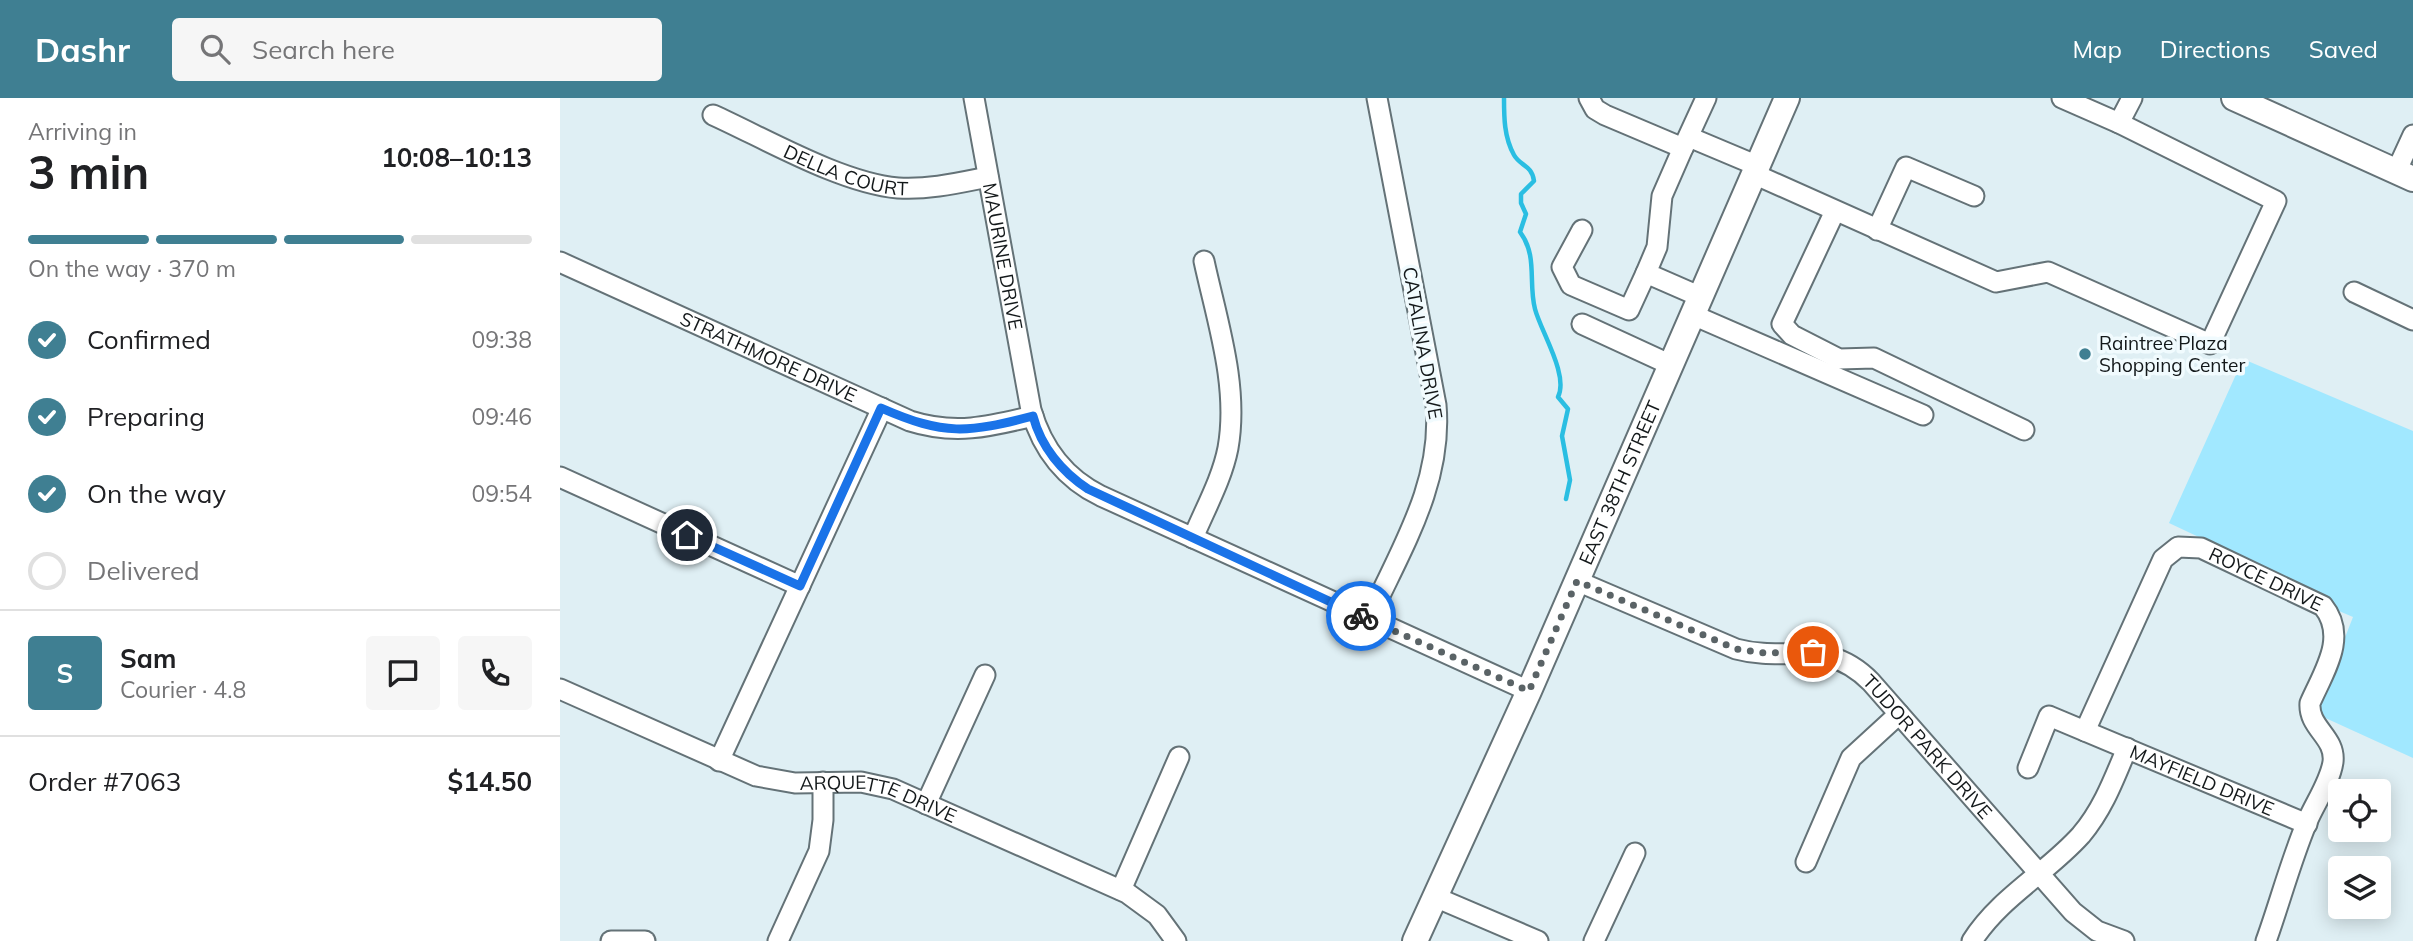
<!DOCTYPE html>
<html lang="en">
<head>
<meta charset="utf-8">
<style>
  body { margin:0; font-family:Mulish,sans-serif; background:#f6f6f6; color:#202124; height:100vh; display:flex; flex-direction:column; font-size:26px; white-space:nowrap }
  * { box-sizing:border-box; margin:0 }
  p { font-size:23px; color:#757577 }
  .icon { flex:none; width:38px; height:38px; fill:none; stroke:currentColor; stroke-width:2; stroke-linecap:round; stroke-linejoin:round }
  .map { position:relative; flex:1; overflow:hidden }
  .panel { display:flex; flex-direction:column; background:#fff; width:560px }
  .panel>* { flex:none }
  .fabs { position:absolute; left:1768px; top:681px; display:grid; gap:14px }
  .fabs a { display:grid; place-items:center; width:63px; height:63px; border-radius:7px; background:#fff; box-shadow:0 4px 18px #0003; font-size:35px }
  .pin { position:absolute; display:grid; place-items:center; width:60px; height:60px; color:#fff; margin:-30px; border:4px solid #fff; border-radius:50%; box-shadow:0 2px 7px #0007 }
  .courier { position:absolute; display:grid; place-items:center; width:70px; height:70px; margin:-35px; border:5px solid #1a73e8; border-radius:50%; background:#fff; color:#222; box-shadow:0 2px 9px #0007 }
  .summary em { font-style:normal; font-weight:700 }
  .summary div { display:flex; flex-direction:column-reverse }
  .summary { display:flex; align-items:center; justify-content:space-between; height:119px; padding:0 28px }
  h1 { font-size:46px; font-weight:700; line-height:52px }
  .bar { display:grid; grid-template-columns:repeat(4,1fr); gap:10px 7px; align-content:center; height:84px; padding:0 28px }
  .bar i { height:9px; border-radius:5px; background:#e0e0e0 }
  .bar .selected { background:#3f7f92 }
  .bar p { grid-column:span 4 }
  .line { display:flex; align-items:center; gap:18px; padding:0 28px; border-top:2px solid #e0e0e0 }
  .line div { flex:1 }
  .round { display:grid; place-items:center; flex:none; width:74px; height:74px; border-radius:7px; background:#f6f6f6 }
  ol { padding:0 28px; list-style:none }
  li { display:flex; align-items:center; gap:21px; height:77px }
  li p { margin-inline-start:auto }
  li .icon { padding:7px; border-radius:50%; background:#3f7f92; color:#fff; stroke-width:4 }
  li:last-child { color:#757577 }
  li i { width:38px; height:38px; border:4px solid #e0e0e0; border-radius:50% }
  header { display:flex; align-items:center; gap:42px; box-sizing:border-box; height:98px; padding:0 35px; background:#3f7f92; color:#fff }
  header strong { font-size:33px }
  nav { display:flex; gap:38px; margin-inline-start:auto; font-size:24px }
  .search { width:490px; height:63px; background:#f6f6f6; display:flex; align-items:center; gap:18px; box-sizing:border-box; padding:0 24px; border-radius:7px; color:#757577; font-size:26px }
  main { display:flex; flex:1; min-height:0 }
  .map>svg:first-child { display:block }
  .green { fill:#a1e8ff }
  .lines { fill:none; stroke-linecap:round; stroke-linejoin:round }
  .stream { stroke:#2abee2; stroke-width:4.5 }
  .minor-casing { stroke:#647277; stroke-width:23 }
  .major-casing { stroke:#647277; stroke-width:28 }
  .minor { stroke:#fff; stroke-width:19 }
  .major { stroke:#fff; stroke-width:24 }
  .done { stroke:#5a6366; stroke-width:7; stroke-dasharray:0 12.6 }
  .route { stroke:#1a73e8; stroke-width:9 }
  .poi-dot { fill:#3f7f92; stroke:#f1fbfe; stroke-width:2.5 }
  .labels { text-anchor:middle; stroke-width:7; stroke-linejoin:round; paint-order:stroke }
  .street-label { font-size:19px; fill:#13181a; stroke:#f1fbfe }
  .poi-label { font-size:19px; fill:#13181a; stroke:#f1fbfe; text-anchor:start }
</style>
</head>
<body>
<header>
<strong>Dashr</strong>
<div class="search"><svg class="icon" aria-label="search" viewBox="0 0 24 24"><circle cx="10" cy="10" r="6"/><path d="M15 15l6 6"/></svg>Search here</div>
<nav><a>Map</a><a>Directions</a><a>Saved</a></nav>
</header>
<main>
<section class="panel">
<div class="summary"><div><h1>3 min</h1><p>Arriving in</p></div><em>10:08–10:13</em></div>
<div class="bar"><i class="selected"></i><i class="selected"></i><i class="selected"></i><i></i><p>On the way · 370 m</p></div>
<ol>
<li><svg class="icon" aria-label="check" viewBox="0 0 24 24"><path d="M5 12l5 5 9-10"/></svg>Confirmed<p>09:38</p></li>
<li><svg class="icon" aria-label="check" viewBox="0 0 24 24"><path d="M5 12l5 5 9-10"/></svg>Preparing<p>09:46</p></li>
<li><svg class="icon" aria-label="check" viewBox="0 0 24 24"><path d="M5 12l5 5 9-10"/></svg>On the way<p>09:54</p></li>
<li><i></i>Delivered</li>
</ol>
<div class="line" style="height:126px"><b class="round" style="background:#3f7f92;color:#fff">S</b><div><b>Sam</b><p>Courier · 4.8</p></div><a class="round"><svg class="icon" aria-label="chat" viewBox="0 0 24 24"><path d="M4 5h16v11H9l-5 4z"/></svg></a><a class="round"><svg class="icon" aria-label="phone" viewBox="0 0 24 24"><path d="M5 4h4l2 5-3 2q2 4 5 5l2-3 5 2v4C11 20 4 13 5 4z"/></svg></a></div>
<div class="line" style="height:91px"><div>Order #7063</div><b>$14.50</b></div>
</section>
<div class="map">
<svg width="1853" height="843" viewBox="0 0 1853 843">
  <rect width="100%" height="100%" fill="#dfeff4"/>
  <!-- green -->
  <path class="green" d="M1683 261 1853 333V660L1761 618 1759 606 1793 519 1779 513 1766 499 1609 425Z"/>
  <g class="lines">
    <!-- stream -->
    <path class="stream" d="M944 0C944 19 944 39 954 57 960 68 972 67 974 83L961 96V105L966 116 960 134C978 158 968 184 975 211 981 234 1009 277 998 299L1008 311 1002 338 1010 382 1006 401"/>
    <!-- minor casing -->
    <g class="minor-casing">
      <g id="minor">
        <path id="s1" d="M414 0 471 312C482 350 504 380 541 398L969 593"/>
        <path d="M1029 0 1035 11 1045 17 1123 50 1146 0"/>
        <path d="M1502 0 1559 25"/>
        <path id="s2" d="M153 17C206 41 281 85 338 90 368 92 398 85 428 79"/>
        <path d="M1129 39 1198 68"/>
        <path d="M1123 50 1102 98 1097 149 1086 175 1141 199"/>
        <path d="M1836 74 1853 37"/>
        <path d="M1194 76 1436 184 1488 174 1650 246 1716 103 1559 25 1572 0"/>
        <path d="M1275 113 1222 226 1232 237 1279 261 1314 260 1464 332"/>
        <path d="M1022 132 1002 169 1011 187 1069 212 1086 175"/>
        <path d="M1317 132 1346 69 1414 98"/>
        <path id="s3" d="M0 164 350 323C394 337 429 329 473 318"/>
        <path d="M1794 194 1853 222"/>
        <path d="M1133 217 1363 317"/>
        <path d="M1022 226 1111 267"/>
        <path d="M0 379 240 488"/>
        <path d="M633 440C645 411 662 381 668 350 679 288 657 223 644 163"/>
        <path id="s4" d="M1017 483 1176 551C1228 565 1267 539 1311 584L1513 814 1537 833 1564 843"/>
        <path d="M809 521C840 452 883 386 876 307L817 0"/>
        <path id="s5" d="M0 591 196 678 235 685 301 684 333 691 567 795 597 817 616 843"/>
        <path id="s6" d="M1525 633 1603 461 1618 449 1641 450 1763 508C1788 539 1764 573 1750 605 1748 630 1776 639 1773 664 1770 684 1755 705 1747 724 1731 762 1720 804 1706 843"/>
        <path d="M159 663 322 310"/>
        <path id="s7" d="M1468 670 1489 618 1747 726"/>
        <path d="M366 706 425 577"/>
        <path d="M1246 764 1291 660 1339 616"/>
        <path d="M561 792 619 659"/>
        <path d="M875 799 978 843"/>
        <path d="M51 843H85"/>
        <path d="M218 843 259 753 263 722V684"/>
        <path d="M1034 843 1075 755"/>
        <path d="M1412 843C1440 799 1487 775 1521 737 1543 711 1554 681 1567 650"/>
      </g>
    </g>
    <!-- major casing -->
    <g class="major-casing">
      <g id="major">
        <path d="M1674 0 1853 81"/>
        <path id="s8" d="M855 843 969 593 1227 0"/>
      </g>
    </g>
    <!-- minor -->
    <use href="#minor" class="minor"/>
    <!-- major -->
    <use href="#major" class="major"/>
  </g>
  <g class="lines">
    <!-- done -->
    <path class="done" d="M801 518 969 593 1017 483 1176 551 1204 555 1253 554"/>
    <!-- route -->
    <path class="route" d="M127 437 240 488 321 310C385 338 407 335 473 318 481 349 502 374 528 391L801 518"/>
  </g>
  <!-- markers -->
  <circle class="poi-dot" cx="1525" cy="256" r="7"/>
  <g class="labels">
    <!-- street labels -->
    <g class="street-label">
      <text dy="7" stroke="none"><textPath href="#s2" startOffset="145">DELLA COURT</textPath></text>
      <text dy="7" stroke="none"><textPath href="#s1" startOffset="161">MAURINE DRIVE</textPath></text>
      <text transform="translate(863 245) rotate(80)" y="7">CATALINA DRIVE</text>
      <text dy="7" stroke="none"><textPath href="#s3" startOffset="229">STRATHMORE DRIVE</textPath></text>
      <text dy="7" stroke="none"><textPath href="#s8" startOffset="502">EAST 38TH STREET</textPath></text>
      <text dy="7" stroke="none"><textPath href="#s6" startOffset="303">ROYCE DRIVE</textPath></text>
      <text dy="7" stroke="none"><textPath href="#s4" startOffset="402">TUDOR PARK DRIVE</textPath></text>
      <text dy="7" stroke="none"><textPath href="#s7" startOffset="222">MAYFIELD DRIVE</textPath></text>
      <text dy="7" stroke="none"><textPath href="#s5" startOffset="340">ARQUETTE DRIVE</textPath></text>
    </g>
    <!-- poi labels -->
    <g class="poi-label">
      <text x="1539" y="252">Raintree Plaza<tspan x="1539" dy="22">Shopping Center</tspan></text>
    </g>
  </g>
</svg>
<div class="fabs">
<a><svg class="icon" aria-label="locate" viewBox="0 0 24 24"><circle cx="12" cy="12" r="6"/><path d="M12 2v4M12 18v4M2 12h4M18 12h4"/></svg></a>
<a><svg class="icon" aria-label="layers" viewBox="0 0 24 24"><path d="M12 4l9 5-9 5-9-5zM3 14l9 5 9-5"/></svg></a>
</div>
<div class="pin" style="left:1253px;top:554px;background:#ea580c"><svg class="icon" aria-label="bag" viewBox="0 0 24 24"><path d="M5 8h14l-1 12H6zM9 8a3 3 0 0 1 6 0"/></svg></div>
<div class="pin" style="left:127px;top:437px;background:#1f2937"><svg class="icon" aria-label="home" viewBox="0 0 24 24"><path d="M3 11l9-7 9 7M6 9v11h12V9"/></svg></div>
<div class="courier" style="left:801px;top:518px"><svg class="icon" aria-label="bike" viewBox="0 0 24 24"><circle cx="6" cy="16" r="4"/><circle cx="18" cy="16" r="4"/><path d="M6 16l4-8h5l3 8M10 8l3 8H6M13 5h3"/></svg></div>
</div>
</main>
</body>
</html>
